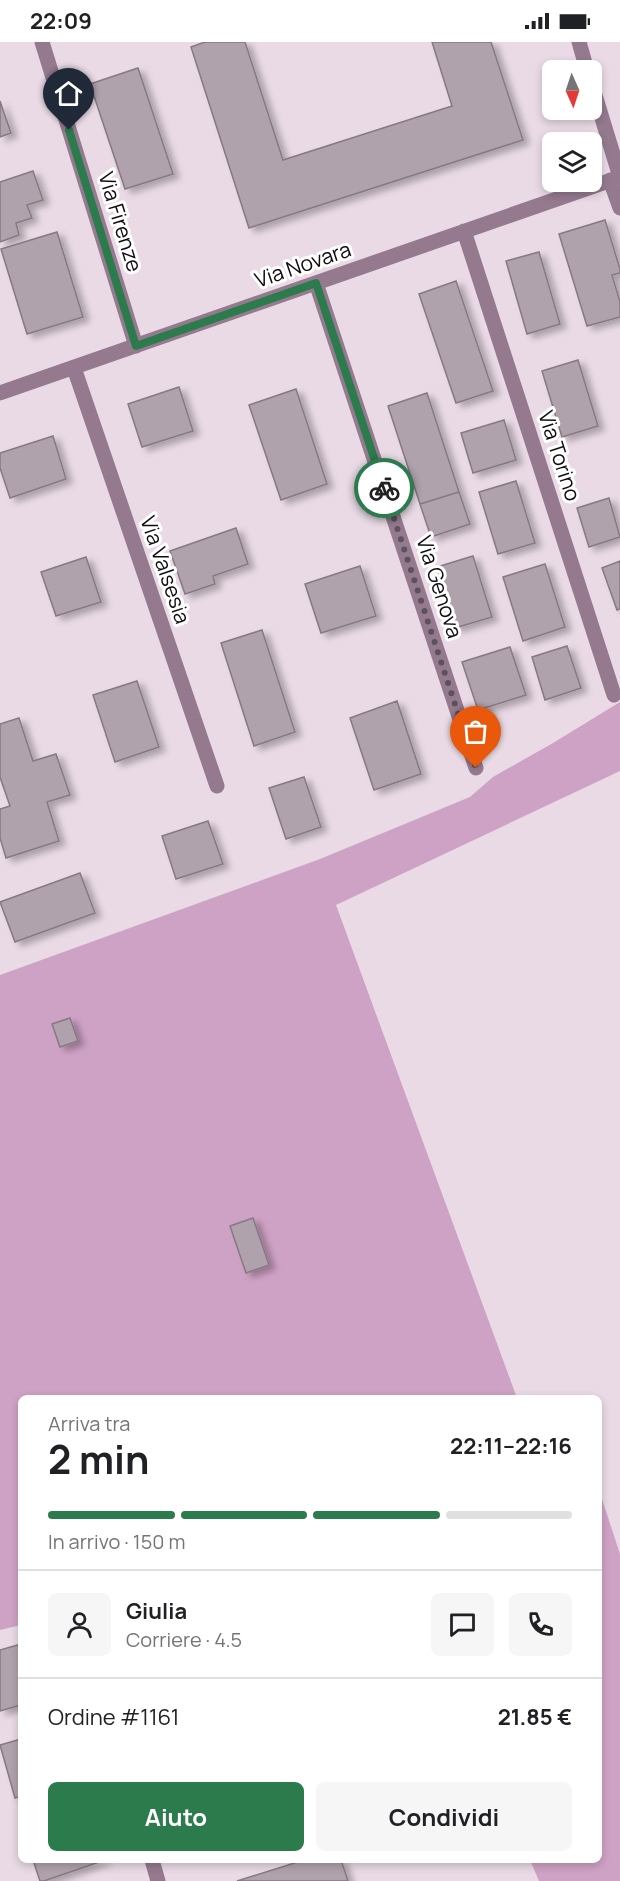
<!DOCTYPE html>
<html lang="it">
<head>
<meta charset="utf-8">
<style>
  body { margin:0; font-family:Manrope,sans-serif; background:#f6f6f6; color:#202124; height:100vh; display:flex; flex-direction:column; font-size:22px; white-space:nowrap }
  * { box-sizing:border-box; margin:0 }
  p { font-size:20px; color:#757577 }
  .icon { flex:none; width:33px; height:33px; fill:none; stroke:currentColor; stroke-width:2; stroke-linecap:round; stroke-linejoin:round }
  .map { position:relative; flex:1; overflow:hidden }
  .details { position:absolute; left:18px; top:1353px; width:584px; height:468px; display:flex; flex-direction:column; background:#fff; border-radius:9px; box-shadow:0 3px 9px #0003 }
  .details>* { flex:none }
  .needle { width:39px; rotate:177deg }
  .fabs { position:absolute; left:542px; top:18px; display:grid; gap:12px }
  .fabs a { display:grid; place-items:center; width:60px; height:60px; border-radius:9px; background:#fff; box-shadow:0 3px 9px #0003; font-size:30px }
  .pin { position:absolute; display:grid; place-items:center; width:51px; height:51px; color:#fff; margin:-62px -26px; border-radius:50% 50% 50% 0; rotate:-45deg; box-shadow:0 0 6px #0007 }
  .pin .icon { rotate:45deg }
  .courier { position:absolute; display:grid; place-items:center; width:60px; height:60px; margin:-30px; border:4px solid #2c7b4c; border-radius:50%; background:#fff; color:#222; box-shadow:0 2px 8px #0007 }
  .summary em { font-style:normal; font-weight:700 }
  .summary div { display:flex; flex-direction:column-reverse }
  .summary { display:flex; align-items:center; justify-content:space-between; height:102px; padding:0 30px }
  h1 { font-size:39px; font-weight:700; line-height:45px }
  .bar { display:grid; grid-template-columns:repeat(4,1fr); gap:9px 6px; align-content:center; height:72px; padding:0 30px }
  .bar i { height:8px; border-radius:4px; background:#e0e0e0 }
  .bar .current { background:#2c7b4c }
  .bar p { grid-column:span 4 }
  .line { display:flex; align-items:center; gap:15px; padding:0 30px; border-top:2px solid #e0e0e0 }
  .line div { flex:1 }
  .round { display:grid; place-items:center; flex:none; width:63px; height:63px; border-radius:9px; background:#f6f6f6 }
  .action { display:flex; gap:12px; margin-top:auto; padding:12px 30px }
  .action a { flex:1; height:69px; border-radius:9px; background:#2c7b4c; color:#fff; font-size:24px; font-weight:700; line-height:69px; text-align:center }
  .action a+a { background:#f6f6f6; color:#202124 }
  .status { display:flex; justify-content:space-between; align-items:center; height:42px; padding:0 30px; background:#fff; direction:ltr }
  .status svg { height:16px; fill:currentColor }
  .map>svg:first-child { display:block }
  .green { fill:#cea2c5 }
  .building { fill:#b0a2ad; stroke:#877983; stroke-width:1.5; filter:url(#shadow) }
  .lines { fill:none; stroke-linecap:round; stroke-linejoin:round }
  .minor { stroke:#957a8f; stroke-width:15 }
  .done { stroke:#5c535a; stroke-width:6; stroke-dasharray:0 10.8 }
  .route { stroke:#2c7b4c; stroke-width:8 }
  .labels { text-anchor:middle; stroke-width:6; stroke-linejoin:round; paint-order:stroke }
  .street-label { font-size:21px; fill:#100b0f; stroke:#fff }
</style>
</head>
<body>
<div class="status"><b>22:09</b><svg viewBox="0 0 49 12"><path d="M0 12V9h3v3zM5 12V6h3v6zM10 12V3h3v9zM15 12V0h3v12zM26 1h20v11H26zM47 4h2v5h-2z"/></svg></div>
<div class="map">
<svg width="620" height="1839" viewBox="0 0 620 1839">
  <defs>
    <filter id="shadow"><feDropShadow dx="6" dy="4" stdDeviation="3" flood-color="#0004"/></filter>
  </defs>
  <rect width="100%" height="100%" fill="#e9dae5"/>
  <!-- green -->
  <path class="green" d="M620 660V729L336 863 517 1356H21V1583L0 1588V933L320 817 470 755 493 735 553 701Z
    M599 1448 620 1512V1839H539L530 1818H598Z"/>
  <!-- building -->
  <path class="building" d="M205 0H245L283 118 452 64 432 0H491L523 98 249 186 191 5Z
    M138 26 173 132 125 147 90 42Z
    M0 59 11 91 0 95Z
    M33 129 43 158 27 163 32 176 16 181 19 193 0 200V140Z
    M605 178 620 227V231L612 233 620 260V275L587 284 559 192Z
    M57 190 83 275 27 292 1 207Z
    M539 210 560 282 527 292 506 219Z
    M456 239 493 349 456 361 419 252Z
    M578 318 598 384 562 395 542 329Z
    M179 345 193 389 142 405 128 362Z
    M296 347 327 442 281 458 249 363Z
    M427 351 459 450 420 462 388 364Z
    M504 378 516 418 473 431 461 391Z
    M53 394 66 437 10 456 0 426V411Z
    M516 439 535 501 498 512 479 450Z
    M459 450 470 482 431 495 420 462Z
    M609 456 620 495 589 505 577 466Z
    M236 486 248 522 213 534 215 542 185 552 170 509Z
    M473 514 492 575 455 586 437 525Z
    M86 515 101 560 56 574 41 530Z
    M620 519V567L617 568 602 526Z
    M545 522 565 585 523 599 503 535Z
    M360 524 376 574 321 591 305 542Z
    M262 588 295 690 254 704 221 601Z
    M567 604 581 646 545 658 532 615Z
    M510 605 526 653 478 668 462 620Z
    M137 639 159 705 115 720 93 653Z
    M397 659 421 732 374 748 350 676Z
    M19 676 33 719 56 712 70 753 47 760 59 799 6 816 0 796V767L10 764 0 735V682Z
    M304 735 321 785 286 797 269 746Z
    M208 779 223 822 176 837 162 794Z
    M80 831 95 871 15 900 0 860Z
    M70 976 78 999 60 1005 52 982Z
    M253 1176 269 1223 246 1231 230 1184Z
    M21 1602V1663L0 1669V1608Z
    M21 1697V1754L15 1756 0 1703Z
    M33 1818H105L44 1839H40Z
    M304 1818H341L348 1839H237Z"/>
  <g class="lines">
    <!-- minor -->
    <path class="minor" d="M42 0 136 304
      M579 0 587 28
      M591 40 620 135
      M610 138 620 166
      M464 189 614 653
      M316 241 476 726
      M74 326 217 744
      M0 351 620 135
      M152 1818 158 1839"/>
  </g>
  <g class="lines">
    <!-- done -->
    <path class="done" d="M384 446 476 726"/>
    <!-- route -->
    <path class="route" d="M69 88 136 304 316 241 384 446"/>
  </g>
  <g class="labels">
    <!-- street labels -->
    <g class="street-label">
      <text transform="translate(120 180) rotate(73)" y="7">Via Firenze</text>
      <text transform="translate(303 223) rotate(-19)" y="7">Via Novara</text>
      <text transform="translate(559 414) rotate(72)" y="7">Via Torino</text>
      <text transform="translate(165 528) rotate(71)" y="7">Via Valsesia</text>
      <text transform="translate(439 545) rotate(72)" y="7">Via Genova</text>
    </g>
  </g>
</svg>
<div class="fabs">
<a><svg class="needle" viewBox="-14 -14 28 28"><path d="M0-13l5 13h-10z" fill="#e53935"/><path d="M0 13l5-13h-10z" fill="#757577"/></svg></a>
<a><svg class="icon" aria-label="layers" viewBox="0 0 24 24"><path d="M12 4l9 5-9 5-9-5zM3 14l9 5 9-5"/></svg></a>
</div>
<div class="pin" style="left:476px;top:726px;background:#ea580c"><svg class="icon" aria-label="bag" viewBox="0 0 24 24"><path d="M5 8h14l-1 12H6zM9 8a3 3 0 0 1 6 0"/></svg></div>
<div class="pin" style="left:69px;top:88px;background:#1f2937"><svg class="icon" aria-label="home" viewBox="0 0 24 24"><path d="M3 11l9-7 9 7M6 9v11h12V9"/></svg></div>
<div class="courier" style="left:384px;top:446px"><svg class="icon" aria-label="bike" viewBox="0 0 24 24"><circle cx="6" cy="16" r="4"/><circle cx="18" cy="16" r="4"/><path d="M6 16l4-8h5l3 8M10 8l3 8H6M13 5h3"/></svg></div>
<section class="details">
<div class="summary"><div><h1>2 min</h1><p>Arriva tra</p></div><em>22:11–22:16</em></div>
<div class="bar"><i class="current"></i><i class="current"></i><i class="current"></i><i></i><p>In arrivo · 150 m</p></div>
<div class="line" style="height:108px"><a class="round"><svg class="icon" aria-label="person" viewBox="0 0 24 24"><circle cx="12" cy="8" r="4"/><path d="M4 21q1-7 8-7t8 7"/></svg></a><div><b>Giulia</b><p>Corriere · 4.5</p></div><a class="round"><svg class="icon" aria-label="chat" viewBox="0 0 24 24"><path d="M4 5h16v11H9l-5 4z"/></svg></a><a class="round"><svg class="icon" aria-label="phone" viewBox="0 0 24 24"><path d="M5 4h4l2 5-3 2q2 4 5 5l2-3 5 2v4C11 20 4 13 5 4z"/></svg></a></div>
<div class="line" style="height:78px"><div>Ordine #1161</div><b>21.85 €</b></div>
<div class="action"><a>Aiuto</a><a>Condividi</a></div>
</section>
</div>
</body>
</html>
